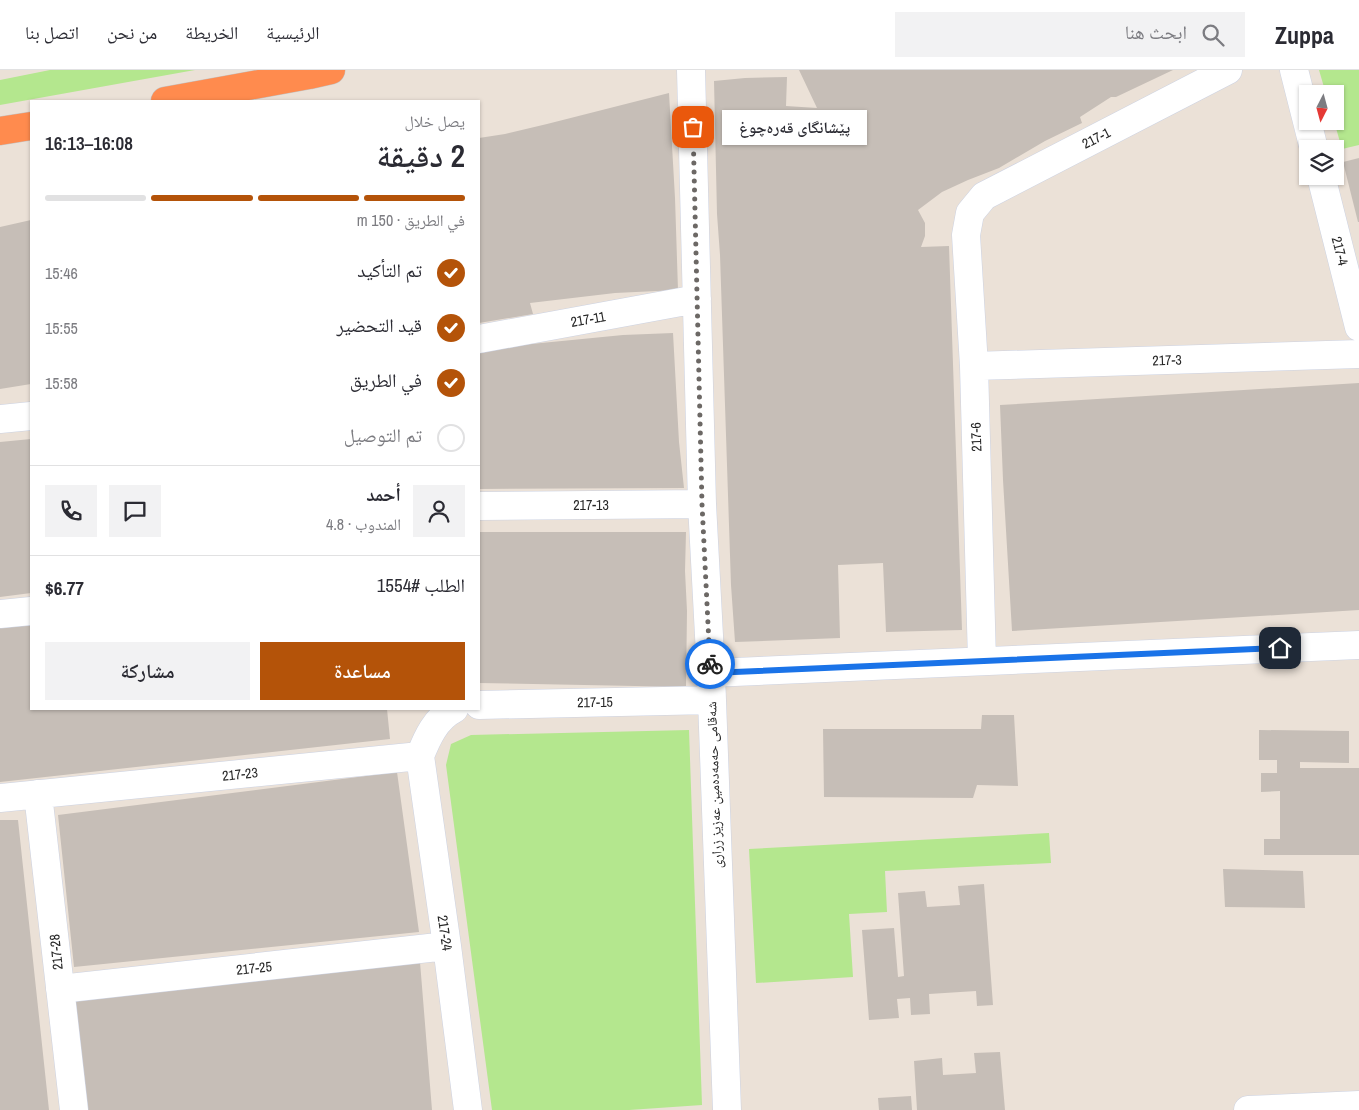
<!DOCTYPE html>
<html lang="ar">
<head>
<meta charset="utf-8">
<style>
  body { margin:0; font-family:"Archivo Narrow","Noto Naskh Arabic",sans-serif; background:#f2f2f3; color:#2b2b33; direction:rtl; height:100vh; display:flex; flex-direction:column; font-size:19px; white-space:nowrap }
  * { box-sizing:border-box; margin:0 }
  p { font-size:16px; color:#7c7c81 }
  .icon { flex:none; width:28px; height:28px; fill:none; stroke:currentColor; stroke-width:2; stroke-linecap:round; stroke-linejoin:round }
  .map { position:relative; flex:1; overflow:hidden; direction:ltr }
  .panel { position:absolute; left:30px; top:30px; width:450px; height:610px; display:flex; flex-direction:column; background:#fff; border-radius:0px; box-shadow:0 1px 4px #0004; direction:rtl }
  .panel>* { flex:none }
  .needle { width:32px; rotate:186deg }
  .controls { position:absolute; left:1299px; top:15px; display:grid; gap:10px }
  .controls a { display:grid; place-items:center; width:45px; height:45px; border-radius:0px; background:#fff; box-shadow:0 1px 4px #0004; font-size:25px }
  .pin { position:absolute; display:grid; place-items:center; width:42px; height:42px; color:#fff; margin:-21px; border-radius:10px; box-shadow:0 2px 8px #0006 }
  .courier { position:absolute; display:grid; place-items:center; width:50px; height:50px; margin:-25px; border:4px solid #1a73e8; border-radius:50%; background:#fff; color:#222; box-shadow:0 1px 6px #0007 }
  .bubble { position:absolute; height:35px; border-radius:0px; background:#fff; box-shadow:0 1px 4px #0004; font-size:16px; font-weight:600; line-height:35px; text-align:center; direction:rtl }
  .overview em { font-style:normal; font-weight:600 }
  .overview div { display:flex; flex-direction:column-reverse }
  .overview { display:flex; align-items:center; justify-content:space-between; height:85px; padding:0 15px }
  h1 { font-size:32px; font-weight:600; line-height:38px }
  .bar { display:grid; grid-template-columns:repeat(4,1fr); gap:8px 5px; align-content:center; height:60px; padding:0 15px }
  .bar i { height:6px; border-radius:4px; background:#e1e1e2 }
  .bar .active { background:#b45309 }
  .bar p { grid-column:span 4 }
  .line { display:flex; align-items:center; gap:12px; padding:0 15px; border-top:1px solid #e1e1e2 }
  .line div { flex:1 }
  .round { display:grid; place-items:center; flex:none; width:52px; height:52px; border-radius:0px; background:#f2f2f3 }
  ol { padding:0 15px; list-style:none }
  li { display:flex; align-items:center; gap:15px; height:55px }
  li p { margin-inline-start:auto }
  li .icon { padding:5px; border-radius:50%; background:#b45309; color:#fff; stroke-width:4 }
  li:last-child { color:#7c7c81 }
  li i { width:28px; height:28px; border:2px solid #e1e1e2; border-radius:50% }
  .cta { display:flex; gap:10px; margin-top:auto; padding:10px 15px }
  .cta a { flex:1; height:58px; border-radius:0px; background:#b45309; color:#fff; font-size:20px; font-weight:600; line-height:58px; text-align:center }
  .cta a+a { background:#f2f2f3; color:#2b2b33 }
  header { display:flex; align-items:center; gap:30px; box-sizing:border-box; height:70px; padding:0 25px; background:#fff; border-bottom:1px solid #e1e1e2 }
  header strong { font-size:24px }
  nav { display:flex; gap:28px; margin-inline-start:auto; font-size:18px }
  .search { width:350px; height:45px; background:#f2f2f3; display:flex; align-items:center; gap:12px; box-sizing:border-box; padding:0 18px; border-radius:0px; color:#7c7c81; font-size:19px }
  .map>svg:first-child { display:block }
  .green { fill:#b4e78e }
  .building { fill:#c6beb7 }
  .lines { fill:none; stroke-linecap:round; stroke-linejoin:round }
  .minor-casing { stroke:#ccd2e2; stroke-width:29 }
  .highway-casing { stroke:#c3c3c3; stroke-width:29 }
  .minor { stroke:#fff; stroke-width:28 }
  .highway { stroke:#ff8b4e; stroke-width:28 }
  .done { stroke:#6c6865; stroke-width:5; stroke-dasharray:0 9 }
  .route { stroke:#1a73e8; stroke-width:6 }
  .labels { text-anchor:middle; stroke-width:4.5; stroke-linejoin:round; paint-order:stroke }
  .street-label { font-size:14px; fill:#272727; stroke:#fff }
</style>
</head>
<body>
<header>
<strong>Zuppa</strong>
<div class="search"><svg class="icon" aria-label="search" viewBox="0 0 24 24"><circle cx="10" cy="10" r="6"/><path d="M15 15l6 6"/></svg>ابحث هنا</div>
<nav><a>الرئيسية</a><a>الخريطة</a><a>من نحن</a><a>اتصل بنا</a></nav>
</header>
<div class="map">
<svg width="1359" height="1040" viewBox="0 0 1359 1040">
  <rect width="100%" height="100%" fill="#ebe1d7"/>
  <!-- green -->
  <path class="green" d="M50 0H195L0 35V10Z
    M1319 0H1359V75L1342 79 1334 51 1335 24H1326Z
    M689 660 702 1035 629 1040H492L446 695 451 674 471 665Z
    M1049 763 1051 793 885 801 887 842 849 844 853 907 756 913 749 779Z"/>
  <!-- building -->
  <path class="building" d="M799 0H1173L1116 27H1111L1080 47 1082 53 1045 71 999 98 968 110 942 122 918 140 925 153V166L921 177 949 176 962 560 886 562 883 493 838 495 840 568 735 572 731 515 720 185 717 144 714 11 745 8 787 7 786 36 817 38Z
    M669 23 675 128 678 220 615 223 530 233 533 244 479 253V68L505 64 547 54Z
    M1359 88V152H1358L1343 92Z
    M31 150V314L0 319V157Z
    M673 263 679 372 684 418 479 419V277L521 275 623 265Z
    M1359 313V540L1012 561 1003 410 1000 335Z
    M31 369V523L0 527V372Z
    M479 462H686L685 501 687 541 686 617 479 613Z
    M31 554V639H387L390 669 0 712V557Z
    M982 645H1014L1018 716 977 715 973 728 824 727 823 659H981Z
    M1259 660 1349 661V693L1300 692V698H1359V785H1264V769H1280V721L1261 722V703H1277V690H1259Z
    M397 702 419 862 74 897 58 745Z
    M0 750H18L49 1040H0Z
    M1223 799 1303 801 1305 838 1225 837Z
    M984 814 993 935 977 936 976 921 929 924 930 944 911 945 910 928 897 929 899 948 869 950 862 860 894 858 898 907 904 906 898 823 925 821 927 837 960 835 958 816Z
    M420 892 432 1040H88L75 930Z
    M1000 982 1005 1040H917L914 991 942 988 943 1005 976 1003 974 983Z
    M911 1026 912 1040H879L878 1028Z"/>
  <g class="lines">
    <!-- minor casing -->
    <g class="minor-casing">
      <path id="minor" d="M691 0 702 434 711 603 727 1040
        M1294 0 1314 79
        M1321 106 1359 257
        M479 269 697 229
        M974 296 1359 284
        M0 349 31 346
        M479 436 702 434
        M0 544 31 541
        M982 591 974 296 966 165 970 143 984 126 1228 0
        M711 603 1359 575
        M479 635 711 630
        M420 686 447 876 468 1040
        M420 686C427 668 436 648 454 639
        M38 724 74 1040
        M0 728 420 686
        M60 919 447 876
        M1248 1040 1359 1035"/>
    </g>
    <!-- highway casing -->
    <g class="highway-casing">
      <path id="highway" d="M165 31 309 5 331 0
        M0 61 31 56"/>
    </g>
    <!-- minor -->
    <use href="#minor" class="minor"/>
    <!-- highway -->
    <use href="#highway" class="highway"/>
  </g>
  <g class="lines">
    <!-- done -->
    <path class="done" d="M693 57 702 434 710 594"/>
    <!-- route -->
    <path class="route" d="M710 594 711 603 1280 578"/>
  </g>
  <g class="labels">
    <!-- street labels -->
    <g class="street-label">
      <text transform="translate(1096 68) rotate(-27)" y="5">217-1</text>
      <text transform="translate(1340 181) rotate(76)" y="5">217-4</text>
      <text transform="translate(588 249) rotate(-10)" y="5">217-11</text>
      <text transform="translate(1167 290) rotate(-2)" y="5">217-3</text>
      <text transform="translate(976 367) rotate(-92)" y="5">217-6</text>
      <text x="591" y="440">217-13</text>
      <text transform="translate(595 632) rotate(-1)" y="5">217-15</text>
      <text transform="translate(240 704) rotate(-6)" y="5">217-23</text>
      <text transform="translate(714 715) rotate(-92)" y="5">شەقامی حەمەدەمین عەزیز زراری</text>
      <text transform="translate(445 863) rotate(82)" y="5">217-24</text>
      <text transform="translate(56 882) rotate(-96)" y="5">217-28</text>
      <text transform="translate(254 898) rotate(-6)" y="5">217-25</text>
    </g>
  </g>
</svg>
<div class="controls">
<a><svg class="needle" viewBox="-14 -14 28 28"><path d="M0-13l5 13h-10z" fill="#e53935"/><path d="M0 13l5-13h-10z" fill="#7c7c81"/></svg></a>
<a><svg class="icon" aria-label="layers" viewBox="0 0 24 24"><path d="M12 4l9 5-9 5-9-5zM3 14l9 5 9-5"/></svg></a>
</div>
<div class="pin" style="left:693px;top:57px;background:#ea580c"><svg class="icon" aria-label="bag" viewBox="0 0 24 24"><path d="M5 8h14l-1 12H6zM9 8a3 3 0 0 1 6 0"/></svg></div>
<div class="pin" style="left:1280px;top:578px;background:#1f2937"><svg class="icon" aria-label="home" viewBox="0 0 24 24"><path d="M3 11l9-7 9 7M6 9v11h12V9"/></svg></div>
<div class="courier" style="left:710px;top:594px"><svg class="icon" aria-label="bike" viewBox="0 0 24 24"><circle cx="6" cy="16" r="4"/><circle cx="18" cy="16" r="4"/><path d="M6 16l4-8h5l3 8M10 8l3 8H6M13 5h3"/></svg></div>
<div class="bubble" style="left:722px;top:40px;width:145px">پێشانگای قەرەچوغ</div>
<section class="panel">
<div class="overview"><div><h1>2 دقيقة</h1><p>يصل خلال</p></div><em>16:08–16:13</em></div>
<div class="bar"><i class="active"></i><i class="active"></i><i class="active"></i><i></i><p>في الطريق · 150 m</p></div>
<ol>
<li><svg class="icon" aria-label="check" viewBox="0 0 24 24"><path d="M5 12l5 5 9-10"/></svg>تم التأكيد<p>15:46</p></li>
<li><svg class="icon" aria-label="check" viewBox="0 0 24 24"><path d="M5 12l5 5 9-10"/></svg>قيد التحضير<p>15:55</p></li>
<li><svg class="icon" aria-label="check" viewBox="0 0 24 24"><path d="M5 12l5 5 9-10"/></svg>في الطريق<p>15:58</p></li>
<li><i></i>تم التوصيل</li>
</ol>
<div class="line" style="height:90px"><a class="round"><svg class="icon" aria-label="person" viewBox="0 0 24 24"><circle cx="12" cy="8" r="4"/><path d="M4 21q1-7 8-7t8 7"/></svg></a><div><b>أحمد</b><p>المندوب · 4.8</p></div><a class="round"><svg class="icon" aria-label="chat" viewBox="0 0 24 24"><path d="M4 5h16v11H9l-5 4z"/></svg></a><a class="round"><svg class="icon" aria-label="phone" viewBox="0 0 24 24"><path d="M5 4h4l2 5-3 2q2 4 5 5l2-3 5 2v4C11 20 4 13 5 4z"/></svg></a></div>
<div class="line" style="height:65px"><div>الطلب #1554</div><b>$6.77</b></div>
<div class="cta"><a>مساعدة</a><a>مشاركة</a></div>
</section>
</div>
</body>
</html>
